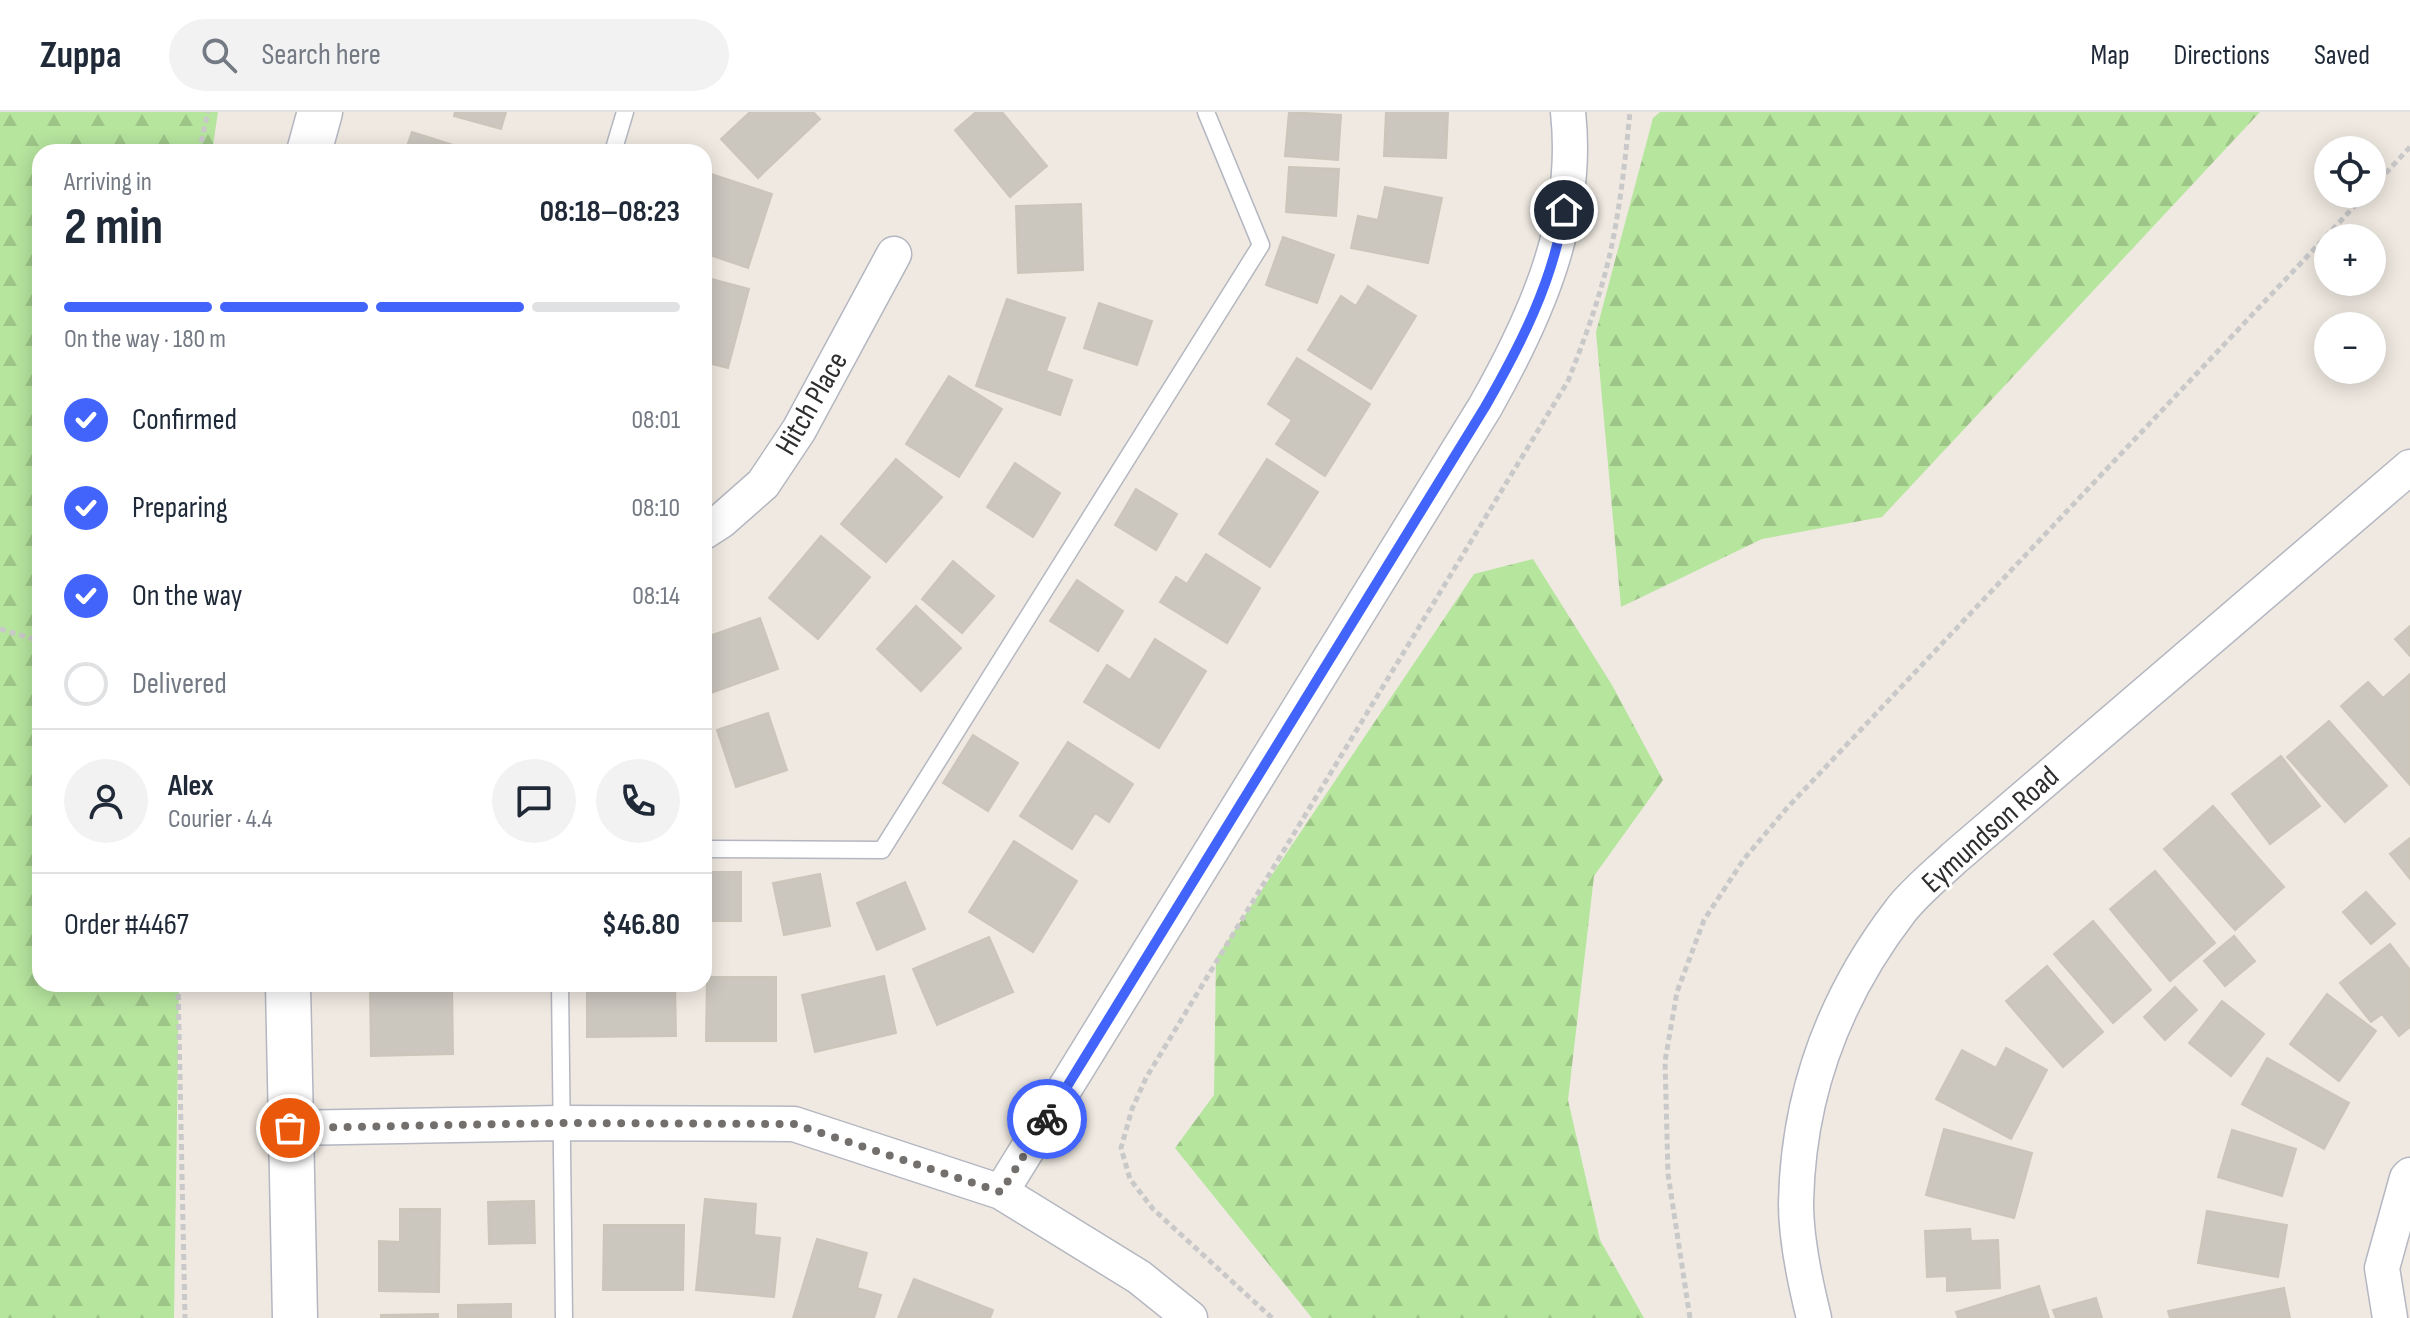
<!DOCTYPE html>
<html lang="en">
<head>
<meta charset="utf-8">
<style>
  body { margin:0; font-family:"Sofia Sans Condensed",sans-serif; background:#f2f2f3; color:#1f2937; height:100vh; display:flex; flex-direction:column; font-size:30px; white-space:nowrap }
  * { box-sizing:border-box; margin:0 }
  p { font-size:26px; color:#747a83 }
  .icon { flex:none; width:44px; height:44px; fill:none; stroke:currentColor; stroke-width:2; stroke-linecap:round; stroke-linejoin:round }
  .map { position:relative; flex:1; overflow:hidden }
  .details { position:absolute; left:32px; top:32px; width:680px; height:848px; display:flex; flex-direction:column; background:#fff; border-radius:24px; box-shadow:0 4px 20px #0003 }
  .details>* { flex:none }
  .buttons { position:absolute; left:2314px; top:24px; display:grid; gap:16px }
  .buttons a { display:grid; place-items:center; width:72px; height:72px; border-radius:50%; background:#fff; box-shadow:0 4px 20px #0003; font-size:40px }
  .pin { position:absolute; display:grid; place-items:center; width:68px; height:68px; color:#fff; margin:-34px; border:4px solid #fff; border-radius:50%; box-shadow:0 2px 8px #0007 }
  .courier { position:absolute; display:grid; place-items:center; width:80px; height:80px; margin:-40px; border:6px solid #4264fb; border-radius:50%; background:#fff; color:#222; box-shadow:0 2px 10px #0007 }
  .summary em { font-style:normal; font-weight:700 }
  .summary div { display:flex; flex-direction:column-reverse }
  .summary { display:flex; align-items:center; justify-content:space-between; height:136px; padding:0 32px }
  h1 { font-size:52px; font-weight:700; line-height:60px }
  .bar { display:grid; grid-template-columns:repeat(4,1fr); gap:12px 8px; align-content:center; height:96px; padding:0 32px }
  .bar i { height:10px; border-radius:6px; background:#e0e1e3 }
  .bar .selected { background:#4264fb }
  .bar p { grid-column:span 4 }
  .line { display:flex; align-items:center; gap:20px; padding:0 32px; border-top:2px solid #e0e1e3 }
  .line div { flex:1 }
  .round { display:grid; place-items:center; flex:none; width:84px; height:84px; border-radius:42px; background:#f2f2f3 }
  ol { padding:0 32px; list-style:none }
  li { display:flex; align-items:center; gap:24px; height:88px }
  li p { margin-inline-start:auto }
  li .icon { padding:8px; border-radius:50%; background:#4264fb; color:#fff; stroke-width:4 }
  li:last-child { color:#747a83 }
  li i { width:44px; height:44px; border:4px solid #e0e1e3; border-radius:50% }
  header { display:flex; align-items:center; gap:48px; box-sizing:border-box; height:112px; padding:0 40px; background:#fff; border-bottom:2px solid #e0e1e3 }
  header strong { font-size:38px }
  nav { display:flex; gap:44px; margin-inline-start:auto; font-size:28px }
  .search { width:560px; height:72px; background:#f2f2f3; display:flex; align-items:center; gap:20px; box-sizing:border-box; padding:0 28px; border-radius:44px; color:#747a83; font-size:30px }
  .map>svg:first-child { display:block }
  .forest { fill:url(#forest-firs) }
  .building { fill:#cbc7bf; stroke:#cbc5ba; stroke-width:2 }
  .lines { fill:none; stroke-linecap:round; stroke-linejoin:round }
  .lane-casing { stroke:#b4b7c1; stroke-width:19 }
  .street-casing { stroke:#b4b7c1; stroke-width:37 }
  .secondary-casing { stroke:#b4b7c1; stroke-width:47 }
  .path { stroke:#c9c9c9; stroke-width:5; stroke-dasharray:6 4; stroke-linecap:butt }
  .lane { stroke:#fff; stroke-width:16 }
  .street { stroke:#fff; stroke-width:34 }
  .secondary { stroke:#fff; stroke-width:44 }
  .done { stroke:#726f6d; stroke-width:8; stroke-dasharray:0 14.4 }
  .route { stroke:#4264fb; stroke-width:10 }
  .labels { text-anchor:middle; stroke-width:6; stroke-linejoin:round; paint-order:stroke }
  .street-label { font-size:30px; fill:#2e2e2e; stroke:#fff }
</style>
</head>
<body>
<header>
<strong>Zuppa</strong>
<div class="search"><svg class="icon" aria-label="search" viewBox="0 0 24 24"><circle cx="10" cy="10" r="6"/><path d="M15 15l6 6"/></svg>Search here</div>
<nav><a>Map</a><a>Directions</a><a>Saved</a></nav>
</header>
<div class="map">
<svg width="2410" height="1206" viewBox="0 0 2410 1206">
  <defs>
    <pattern id="forest-firs" width="22" height="20" patternUnits="userSpaceOnUse" patternTransform="scale(2)"><rect width="22" height="20" fill="#b6e59e"/><path d="M5 1l3.5 6h-7zM16 11l3.5 6h-7z" fill="#9dc588"/></pattern>
  </defs>
  <rect width="100%" height="100%" fill="#efe9e1"/>
  <!-- forest -->
  <path class="forest" d="M0 0H218L212 40H40V872H179L174 1206H0Z
    M1660 0H2260L1882 405 1762 427 1621 495 1596 220 1653 6Z
    M1533 447 1612 573 1663 668 1594 764 1568 988 1600 1128 1644 1206H1312L1175 1036 1214 983 1216 846 1474 462Z"/>
  <!-- building -->
  <path class="building" d="M455 0H506L501 17 454 4Z
    M750 0H813L820 7 758 66 721 27Z
    M976 0H1002L1047 54 1010 85 955 18Z
    M1289 0 1341 3 1338 48 1285 44Z
    M1386 0H1448L1446 46 1384 44Z
    M412 20 469 38 468 40H405Z
    M1289 55 1339 57 1336 104 1286 100Z
    M711 62 772 82 748 156 704 141V83Z
    M1385 75 1442 86 1428 151 1351 136 1358 104 1378 108Z
    M1081 92 1083 158 1018 161 1016 94Z
    M1283 125 1334 143 1317 191 1266 173Z
    M704 165 749 177 728 256 704 250Z
    M1368 174 1416 204 1371 277 1308 238 1341 184 1356 194Z
    M1007 187 1065 206 1046 259 1072 268 1060 303 976 274Z
    M1099 191 1152 209 1137 253 1084 236Z
    M1297 246 1370 292 1325 364 1276 332 1292 308 1268 292Z
    M949 264 1002 297 959 365 906 332Z
    M896 347 942 385 886 450 841 412Z
    M1267 347 1318 380 1270 455 1219 422Z
    M1015 351 1060 381 1033 425 987 395Z
    M1136 377 1177 402 1156 438 1115 413Z
    M821 424 870 465 818 527 769 486Z
    M1206 442 1260 476 1227 531 1160 490 1176 465 1187 472Z
    M953 449 994 484 962 521 922 487Z
    M1077 468 1123 499 1098 539 1050 509Z
    M916 494 961 536 921 579 877 537Z
    M760 506 778 557 711 581 704 563V526Z
    M2410 514V544L2395 527Z
    M1155 527 1206 559 1159 636 1084 590 1107 553 1130 568Z
    M2410 562V673L2341 594 2368 570 2383 586Z
    M768 601 787 658 736 675 717 618Z
    M2329 609 2387 674 2345 710 2287 645Z
    M973 623 1018 651 988 699 943 671Z
    M1068 630 1133 672 1109 710 1095 701 1072 737 1020 704Z
    M2281 644 2320 694 2270 732 2232 682Z
    M2213 694 2284 775 2235 818 2164 737Z
    M2410 726V767L2390 742Z
    M1014 729 1077 769 1033 840 969 800Z
    M2155 759 2215 831 2170 869 2110 797Z
    M704 760H741V809H704Z
    M820 762 830 814 784 823 773 771Z
    M905 770 925 817 877 838 857 791Z
    M2366 780 2395 812 2371 832 2343 800Z
    M2093 809 2151 878 2113 911 2054 842Z
    M2234 824 2255 849 2225 874 2204 849Z
    M989 825 1013 880 937 913 913 857Z
    M2390 832 2410 858V915L2399 924 2382 902 2371 910 2340 871Z
    M2047 854 2103 920 2063 955 2006 889Z
    M884 864 896 921 815 940 802 883Z
    M707 865H776V929H706Z
    M370 872H452L453 942 371 944Z
    M587 872H675L676 924 587 925Z
    M2175 875 2197 898 2165 928 2144 905Z
    M2327 882 2376 919 2339 969 2290 932Z
    M2222 889 2264 922 2231 964 2189 931Z
    M2006 936 2047 958 2011 1027 1936 987 1962 938 1996 956Z
    M2267 946 2349 991 2324 1037 2242 992Z
    M1944 1017 2032 1041 2014 1106 1926 1083Z
    M2232 1018 2296 1037 2282 1084 2218 1065Z
    M705 1087 756 1092 754 1123 780 1126 774 1185 696 1178Z
    M534 1089 535 1131 489 1132 488 1090Z
    M400 1097H440L439 1180 379 1179V1129L400 1130Z
    M2207 1099 2287 1113 2278 1165 2198 1151Z
    M604 1113H684L683 1178H603Z
    M1970 1117 1971 1129 1998 1128 2000 1176 1947 1179V1164L1927 1165 1925 1119Z
    M817 1127 867 1141 857 1176 881 1183 874 1206H793Z
    M914 1167 993 1198 990 1206H898Z
    M2039 1174 2049 1206H1958L1956 1200Z
    M2284 1176 2290 1206H2170L2168 1199Z
    M2096 1186 2102 1206H2056L2053 1198Z
    M511 1192V1206H458V1193Z
    M438 1202V1206H381V1203Z"/>
  <g class="lines">
    <!-- lane casing -->
    <g class="lane-casing">
      <path id="lane" d="M613 40 625 0
        M704 737 882 738 1261 133 1206 0
        M560 872 564 1206"/>
    </g>
    <!-- street casing -->
    <g class="street-casing">
      <path id="street" d="M704 420 721 409 763 372 799 318 894 142
        M290 1016 561 1011 794 1012 1001 1080 1139 1165 1190 1206
        M1001 1080 1485 295C1536 205 1580 107 1568 0
        M1814 1206C1805 1170 1796 1128 1796 1091 1798 981 1834 885 1901 798 1916 779 1936 763 1954 746L2410 355
        M2390 1206 2382 1156 2407 1066 2410 1063"/>
    </g>
    <!-- secondary casing -->
    <g class="secondary-casing">
      <path id="secondary" d="M309 40 320 0
        M288 872 295 1206"/>
    </g>
    <!-- path -->
    <path class="path" d="M199 40 208 0
      M2372 76 2410 35
      M0 517 40 529
      M178 872 185 1206
      M1272 1206 1153 1097 1130 1067 1121 1036 1132 997 1146 966 1568 269C1584 229 1599 188 1609 146 1620 99 1625 49 1630 0
      M1690 1206 1668 1062 1665 949 1677 880 1704 808 1744 747 1787 696 2366 82"/>
    <!-- lane -->
    <use href="#lane" class="lane"/>
    <!-- street -->
    <use href="#street" class="street"/>
    <!-- secondary -->
    <use href="#secondary" class="secondary"/>
  </g>
  <g class="lines">
    <!-- done -->
    <path class="done" d="M290 1016 561 1011 794 1012 1001 1080 1047 1007"/>
    <!-- route -->
    <path class="route" d="M1047 1007 1485 295C1520 234 1554 168 1564 98"/>
  </g>
  <g class="labels">
    <!-- street labels -->
    <g class="street-label">
      <text transform="translate(811 291) rotate(-60)" y="10">Hitch Place</text>
      <text transform="translate(1990 717) rotate(-42)" y="10">Eymundson Road</text>
    </g>
  </g>
</svg>
<div class="buttons">
<a><svg class="icon" aria-label="locate" viewBox="0 0 24 24"><circle cx="12" cy="12" r="6"/><path d="M12 2v4M12 18v4M2 12h4M18 12h4"/></svg></a>
<a>+</a>
<a>−</a>
</div>
<div class="pin" style="left:290px;top:1016px;background:#ea580c"><svg class="icon" aria-label="bag" viewBox="0 0 24 24"><path d="M5 8h14l-1 12H6zM9 8a3 3 0 0 1 6 0"/></svg></div>
<div class="pin" style="left:1564px;top:98px;background:#1f2937"><svg class="icon" aria-label="home" viewBox="0 0 24 24"><path d="M3 11l9-7 9 7M6 9v11h12V9"/></svg></div>
<div class="courier" style="left:1047px;top:1007px"><svg class="icon" aria-label="bike" viewBox="0 0 24 24"><circle cx="6" cy="16" r="4"/><circle cx="18" cy="16" r="4"/><path d="M6 16l4-8h5l3 8M10 8l3 8H6M13 5h3"/></svg></div>
<section class="details">
<div class="summary"><div><h1>2 min</h1><p>Arriving in</p></div><em>08:18–08:23</em></div>
<div class="bar"><i class="selected"></i><i class="selected"></i><i class="selected"></i><i></i><p>On the way · 180 m</p></div>
<ol>
<li><svg class="icon" aria-label="check" viewBox="0 0 24 24"><path d="M5 12l5 5 9-10"/></svg>Confirmed<p>08:01</p></li>
<li><svg class="icon" aria-label="check" viewBox="0 0 24 24"><path d="M5 12l5 5 9-10"/></svg>Preparing<p>08:10</p></li>
<li><svg class="icon" aria-label="check" viewBox="0 0 24 24"><path d="M5 12l5 5 9-10"/></svg>On the way<p>08:14</p></li>
<li><i></i>Delivered</li>
</ol>
<div class="line" style="height:144px"><a class="round"><svg class="icon" aria-label="person" viewBox="0 0 24 24"><circle cx="12" cy="8" r="4"/><path d="M4 21q1-7 8-7t8 7"/></svg></a><div><b>Alex</b><p>Courier · 4.4</p></div><a class="round"><svg class="icon" aria-label="chat" viewBox="0 0 24 24"><path d="M4 5h16v11H9l-5 4z"/></svg></a><a class="round"><svg class="icon" aria-label="phone" viewBox="0 0 24 24"><path d="M5 4h4l2 5-3 2q2 4 5 5l2-3 5 2v4C11 20 4 13 5 4z"/></svg></a></div>
<div class="line" style="height:104px"><div>Order #4467</div><b>$46.80</b></div>
</section>
</div>
</body>
</html>
